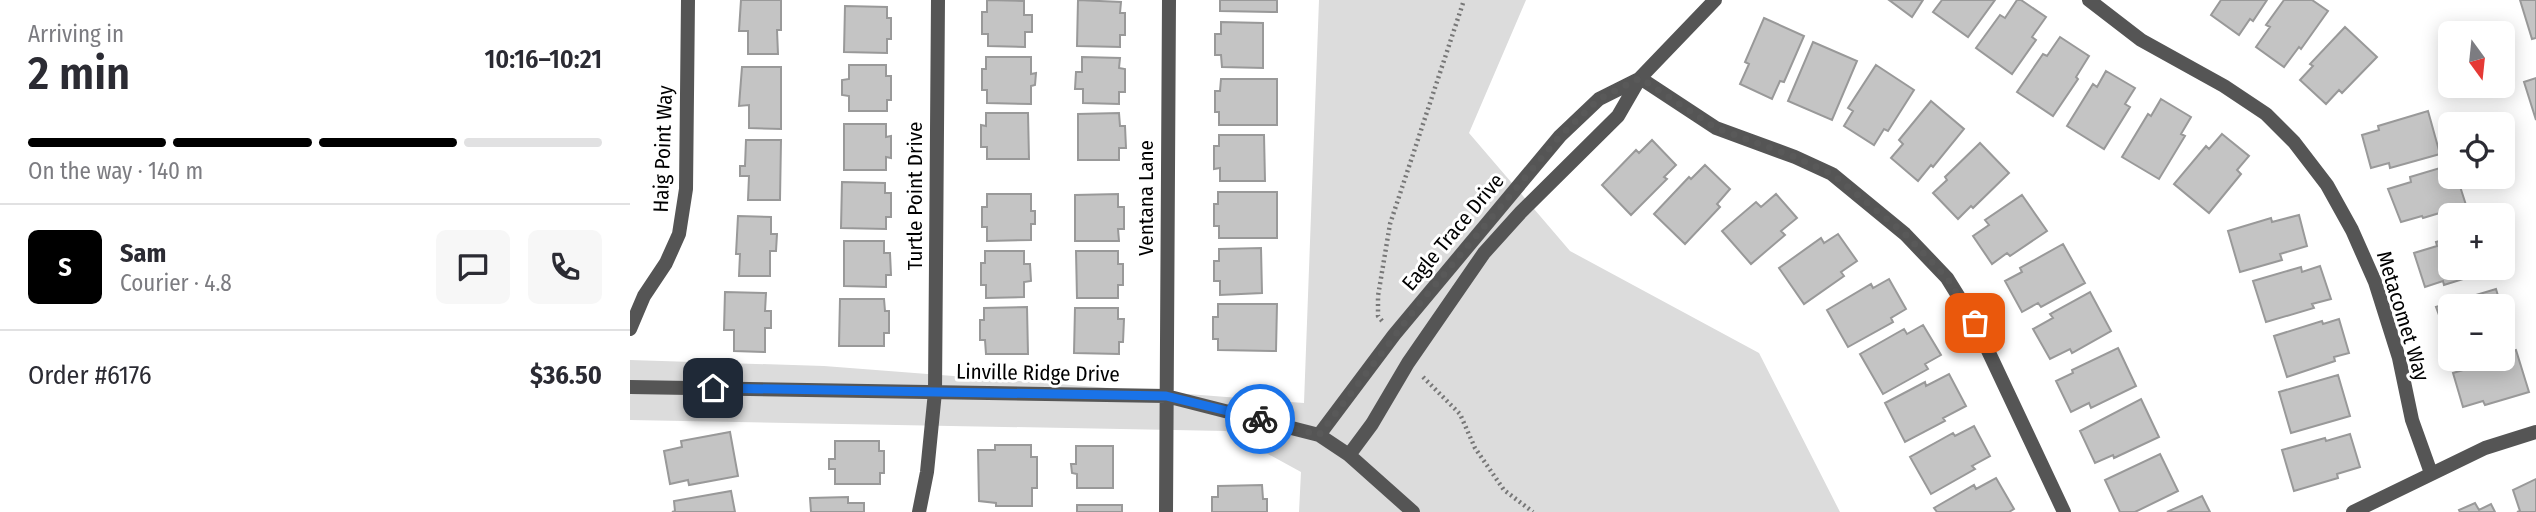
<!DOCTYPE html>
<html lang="en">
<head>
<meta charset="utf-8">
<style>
  body { margin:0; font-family:"Fira Sans Condensed",sans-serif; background:#f7f7f7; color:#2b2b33; height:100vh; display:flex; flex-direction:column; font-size:26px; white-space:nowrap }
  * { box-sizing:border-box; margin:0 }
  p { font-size:23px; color:#7c7c81 }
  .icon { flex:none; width:38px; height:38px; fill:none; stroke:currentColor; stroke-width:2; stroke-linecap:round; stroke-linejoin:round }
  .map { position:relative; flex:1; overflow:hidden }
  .drawer { display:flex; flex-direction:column; background:#fff; width:630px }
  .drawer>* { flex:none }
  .needle { width:46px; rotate:165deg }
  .buttons { position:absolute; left:1808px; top:21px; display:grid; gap:14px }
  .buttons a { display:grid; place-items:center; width:77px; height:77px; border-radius:10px; background:#fff; box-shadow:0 4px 18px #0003; font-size:35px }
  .pin { position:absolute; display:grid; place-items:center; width:60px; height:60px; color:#fff; margin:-30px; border-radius:14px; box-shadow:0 4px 10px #0006 }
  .courier { position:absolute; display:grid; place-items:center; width:70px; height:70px; margin:-35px; border:5px solid #1a73e8; border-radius:50%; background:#fff; color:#222; box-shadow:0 2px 9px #0007 }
  .overview em { font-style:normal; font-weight:600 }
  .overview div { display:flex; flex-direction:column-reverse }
  .overview { display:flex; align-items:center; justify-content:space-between; height:119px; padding:0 28px }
  h1 { font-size:46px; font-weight:600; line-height:52px }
  .bar { display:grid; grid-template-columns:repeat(4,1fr); gap:10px 7px; align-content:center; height:84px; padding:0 28px }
  .bar i { height:9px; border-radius:5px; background:#e1e1e2 }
  .bar .active { background:#000 }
  .bar p { grid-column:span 4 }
  .line { display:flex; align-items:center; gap:18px; padding:0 28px; border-top:2px solid #e1e1e2 }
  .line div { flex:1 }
  .round { display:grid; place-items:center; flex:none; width:74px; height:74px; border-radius:10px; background:#f7f7f7 }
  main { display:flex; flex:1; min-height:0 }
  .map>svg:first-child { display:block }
  .green { fill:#dcdcdc }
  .building { fill:#c4c4c4; stroke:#999; stroke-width:2 }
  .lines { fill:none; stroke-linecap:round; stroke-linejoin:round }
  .path { stroke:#777; stroke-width:4.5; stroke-dasharray:2 3.5; stroke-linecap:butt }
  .minor { stroke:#555; stroke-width:14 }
  .done { stroke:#595959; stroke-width:7; stroke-dasharray:0 12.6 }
  .route { stroke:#1a73e8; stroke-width:9 }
  .labels { text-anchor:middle; stroke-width:6; stroke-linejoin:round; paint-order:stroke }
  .street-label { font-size:21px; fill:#000; stroke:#fff }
</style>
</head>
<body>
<main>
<section class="drawer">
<div class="overview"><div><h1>2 min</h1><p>Arriving in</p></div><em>10:16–10:21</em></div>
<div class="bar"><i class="active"></i><i class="active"></i><i class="active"></i><i></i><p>On the way · 140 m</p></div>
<div class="line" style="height:126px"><b class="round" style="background:#000;color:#fff">S</b><div><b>Sam</b><p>Courier · 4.8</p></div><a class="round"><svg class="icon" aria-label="chat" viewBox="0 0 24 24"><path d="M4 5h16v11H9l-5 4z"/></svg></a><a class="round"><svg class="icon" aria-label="phone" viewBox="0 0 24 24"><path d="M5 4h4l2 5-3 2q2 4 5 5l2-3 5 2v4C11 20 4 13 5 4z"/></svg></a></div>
<div class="line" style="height:91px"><div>Order #6176</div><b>$36.50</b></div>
</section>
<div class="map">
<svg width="1906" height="512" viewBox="0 0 1906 512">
  <rect width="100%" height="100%" fill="#fff"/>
  <!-- green -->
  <path class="green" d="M689 0H896L839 133 940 251 1129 353 1210 512H669L671 472 596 431 0 420V360L194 366 674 403Z"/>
  <!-- building -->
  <path class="building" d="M111 0H151V30H147L148 54H118V31H109Z
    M357 0 394 1V15H402V32H395V47L358 46V34H352V12H357Z
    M448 0 491 2 490 13H495V35H490V47L447 46Z
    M590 0H647V12L590 11Z
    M1259 0H1293L1282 17Z
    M1312 0H1365L1338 37 1303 12Z
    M1387 0H1391L1416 17 1402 37 1406 40 1382 74 1346 48 1370 15 1375 18Z
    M1591 0H1637L1623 21 1620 19 1609 35 1581 15Z
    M1654 0H1682L1698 11 1671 49 1669 47 1654 67 1626 47 1640 27 1636 25Z
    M1890 0H1906V38L1902 39Z
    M215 6 257 7V18H261V39H257V53L214 52Z
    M1134 18 1174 36 1154 82 1150 81 1142 99 1110 84 1119 64 1115 62Z
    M591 22 633 23V68L592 67 591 55H585V34H591Z
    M1715 27 1747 57 1712 93 1709 90 1696 104 1670 80 1683 66 1680 64Z
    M1430 37 1459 56 1446 77 1448 79 1423 116 1387 92 1413 54 1417 56Z
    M1183 42 1227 61 1202 120 1158 101Z
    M356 57H401V74L406 73 405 85 401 86V104L357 103V90H352V69H356Z
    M452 57 490 58 489 68 495 69V92H489V104L453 103V89H445L446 72H452Z
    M219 65H256V76H261V100H257V111H219V96L212 95V80L219 79Z
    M1246 65 1284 90 1258 131 1254 129 1244 145 1214 126 1223 111 1218 108Z
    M112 67H151V129L119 128V105L109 106Z
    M1476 71 1505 88 1495 104 1500 107 1474 149 1437 126 1463 84 1467 87Z
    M1906 78V120L1894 82Z
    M591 79H647V125H589V112H585V91H590Z
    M1531 99 1561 117 1551 134 1555 136 1529 179 1492 157 1518 114 1521 116Z
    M1301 101 1334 129 1303 167 1301 165 1288 181 1261 158 1273 144 1269 140Z
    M1798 111 1810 154 1760 168 1759 163 1741 168 1732 135 1749 130 1748 126Z
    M356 113H398L399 159H357V147H351V125L356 126Z
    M489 113 490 126H495L496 148H489V160H448V114Z
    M214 124H256V137L261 136V158L256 157V170H214Z
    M1592 134 1619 156 1607 170 1611 174 1579 213 1544 184 1576 146 1579 149Z
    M589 135H634L635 181H590V168L584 169V146H589Z
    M116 140H151L150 200H118L119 176H110V166H115Z
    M1022 140 1046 165 1034 177 1037 179 1001 215 972 185 1006 150 1009 153Z
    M1350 143 1379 173 1343 208 1341 206 1328 219 1303 193 1317 180 1315 177Z
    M1075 165 1100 189 1087 204 1090 207 1055 244 1024 214 1059 177 1061 179Z
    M1820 165V177H1827L1836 205 1793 218 1792 216 1771 222 1758 189 1781 182 1780 177Z
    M212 182 255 183V193H261V217H256V229L211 228Z
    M588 192H647V238H589V226H584V204H588Z
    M357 194H401V211H405V224H401V240L357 241V227H352V207H357Z
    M488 194V207H494V229H488L489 241H445V195Z
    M1146 194 1167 218 1151 231 1155 235 1121 264 1092 231 1126 202 1131 207Z
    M1392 195 1417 231 1380 256 1377 253 1362 264 1343 236 1359 225 1355 220Z
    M1669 215 1677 246 1650 254 1652 260 1610 272 1598 231 1641 218 1642 222Z
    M108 216 141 217V234H147L146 251H140V276H109L110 254H106Z
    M1208 234 1227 261 1211 272 1214 276 1174 304 1149 268 1191 238 1194 243Z
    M1820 238V268H1862V270L1814 285 1813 281 1795 287 1784 253 1807 246 1806 242Z
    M214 241H254V253H260L261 275H256V287L214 286Z
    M1433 244 1455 283 1411 307 1408 303 1392 312 1375 281 1392 272 1390 268Z
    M631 248 632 293 590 295V281H584V261H589V249Z
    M355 251H394V264H400L401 281 394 282V297L356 298V285H351V263H355Z
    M446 251H488V264H493V285H488V298H447Z
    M1690 266 1701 299 1682 304 1684 308 1636 322 1623 281 1671 267 1672 272Z
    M1259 279 1276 309 1261 318 1263 322 1218 347 1197 310 1241 284 1243 288Z
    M1866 289 1871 306H1820V336L1813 314 1809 315 1806 307Z
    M95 292 136 293 135 311H141V328H135V352L104 351V330H94Z
    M1460 292 1481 331 1442 353 1440 349 1420 359 1403 329 1423 318 1420 314Z
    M210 299H254L255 311H259V333H254V346H209Z
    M588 304H647L646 351 588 350V339H583V317H588Z
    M397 307 398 354H356L355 340H350V320H354V308Z
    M445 308H488V319H494L493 342H489V354L444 353Z
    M1709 319 1719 353 1704 357 1705 361 1657 377 1644 336 1692 321 1693 324Z
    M1293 325 1311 355 1295 364 1298 369 1253 394 1230 354 1274 329 1277 334Z
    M1488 348 1506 386 1461 408 1459 403 1441 412 1426 381 1443 373 1442 370Z
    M1886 350 1899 392 1855 405 1853 401 1833 407 1823 373 1843 367 1842 363 1857 359H1872V354Z
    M1319 374 1336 406 1313 418 1315 421 1275 442 1255 403 1295 382 1296 386Z
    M1708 375 1720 416 1661 433 1649 392Z
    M1511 399 1529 437 1484 458 1483 455 1465 463 1450 431Z
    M1344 426 1360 456 1342 466 1345 469 1301 494 1280 457 1323 433 1325 436Z
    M100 432 108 476 59 485 58 480 40 484 34 451 52 447 51 441Z
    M1720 434 1730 467 1707 474 1708 478 1664 491 1652 450 1695 438 1696 441Z
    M205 441H249V451H254V473H250V484H205V469H199V459H205Z
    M365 445H401V457H407V488H402V506H366V503L349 501 348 450H365Z
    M446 446H483V488H447V474L442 473 441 464H446Z
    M1530 454 1548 491 1505 512H1490L1475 480Z
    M1366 478 1384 509 1379 512H1307L1304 508 1344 485 1346 489Z
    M1906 479V512H1887L1890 511 1883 490Z
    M632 485 633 499H637V512H582V497H588V486Z
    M101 491 105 512H42L45 511 44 501Z
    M1572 496 1580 512H1537Z
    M218 497V503H234V512H181L180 498Z
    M1845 503 1849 510 1861 504 1865 512H1830L1829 510Z
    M447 505H492V512H447Z"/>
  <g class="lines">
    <!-- path -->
    <path class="path" d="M752 321 748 316V296L760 224 834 0
      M793 377 830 414 845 448 874 490 903 512"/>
    <!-- minor -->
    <path class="minor" d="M1459 0 1511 40 1594 86 1636 114 1664 142 1697 185 1722 230 1745 282 1769 358 1782 420 1801 473
      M1010 78 1086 128 1165 157 1202 174 1275 234 1317 278 1345 323 1434 512
      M0 329 14 296 36 263 49 234 56 189 58 0
      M0 387 536 396 689 435 719 455 783 512
      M689 435 764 335 930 136 969 99 1009 79
      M719 455 742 424 778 363 854 253 891 212 988 116 1010 78 1085 0
      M289 512 297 472 305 392 308 0
      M536 512 539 0
      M1723 512 1855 448 1906 432"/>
  </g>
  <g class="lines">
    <!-- done -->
    <path class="done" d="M630 419 689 435 789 304 930 136 969 99 1010 78 1086 128 1165 157 1202 174 1275 234 1317 278 1345 323"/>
    <!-- route -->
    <path class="route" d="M83 388 536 396 630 419"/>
  </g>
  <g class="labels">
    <!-- street labels -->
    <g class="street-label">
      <text transform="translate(33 149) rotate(-88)" y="7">Haig Point Way</text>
      <text transform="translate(285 196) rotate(-90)" y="7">Turtle Point Drive</text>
      <text transform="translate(516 198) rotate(-90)" y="7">Ventana Lane</text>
      <text transform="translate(823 232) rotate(-50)" y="7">Eagle Trace Drive</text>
      <text transform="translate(1773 316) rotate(73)" y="7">Metacomet Way</text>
      <text transform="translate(408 373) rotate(1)" y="7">Linville Ridge Drive</text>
    </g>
  </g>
</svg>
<div class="buttons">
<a><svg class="needle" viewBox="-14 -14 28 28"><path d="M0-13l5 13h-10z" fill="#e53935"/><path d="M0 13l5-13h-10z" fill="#7c7c81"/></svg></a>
<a><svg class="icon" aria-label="locate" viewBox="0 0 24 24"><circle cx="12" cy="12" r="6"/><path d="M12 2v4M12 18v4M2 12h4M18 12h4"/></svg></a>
<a>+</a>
<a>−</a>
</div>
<div class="pin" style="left:1345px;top:323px;background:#ea580c"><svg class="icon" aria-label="bag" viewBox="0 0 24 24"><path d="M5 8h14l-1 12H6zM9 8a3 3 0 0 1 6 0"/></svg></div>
<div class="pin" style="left:83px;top:388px;background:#1f2937"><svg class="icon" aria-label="home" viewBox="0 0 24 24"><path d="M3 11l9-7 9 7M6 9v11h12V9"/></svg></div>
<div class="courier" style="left:630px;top:419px"><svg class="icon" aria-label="bike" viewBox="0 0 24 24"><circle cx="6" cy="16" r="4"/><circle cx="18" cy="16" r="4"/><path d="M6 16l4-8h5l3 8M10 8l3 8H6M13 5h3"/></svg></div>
</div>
</main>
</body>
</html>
